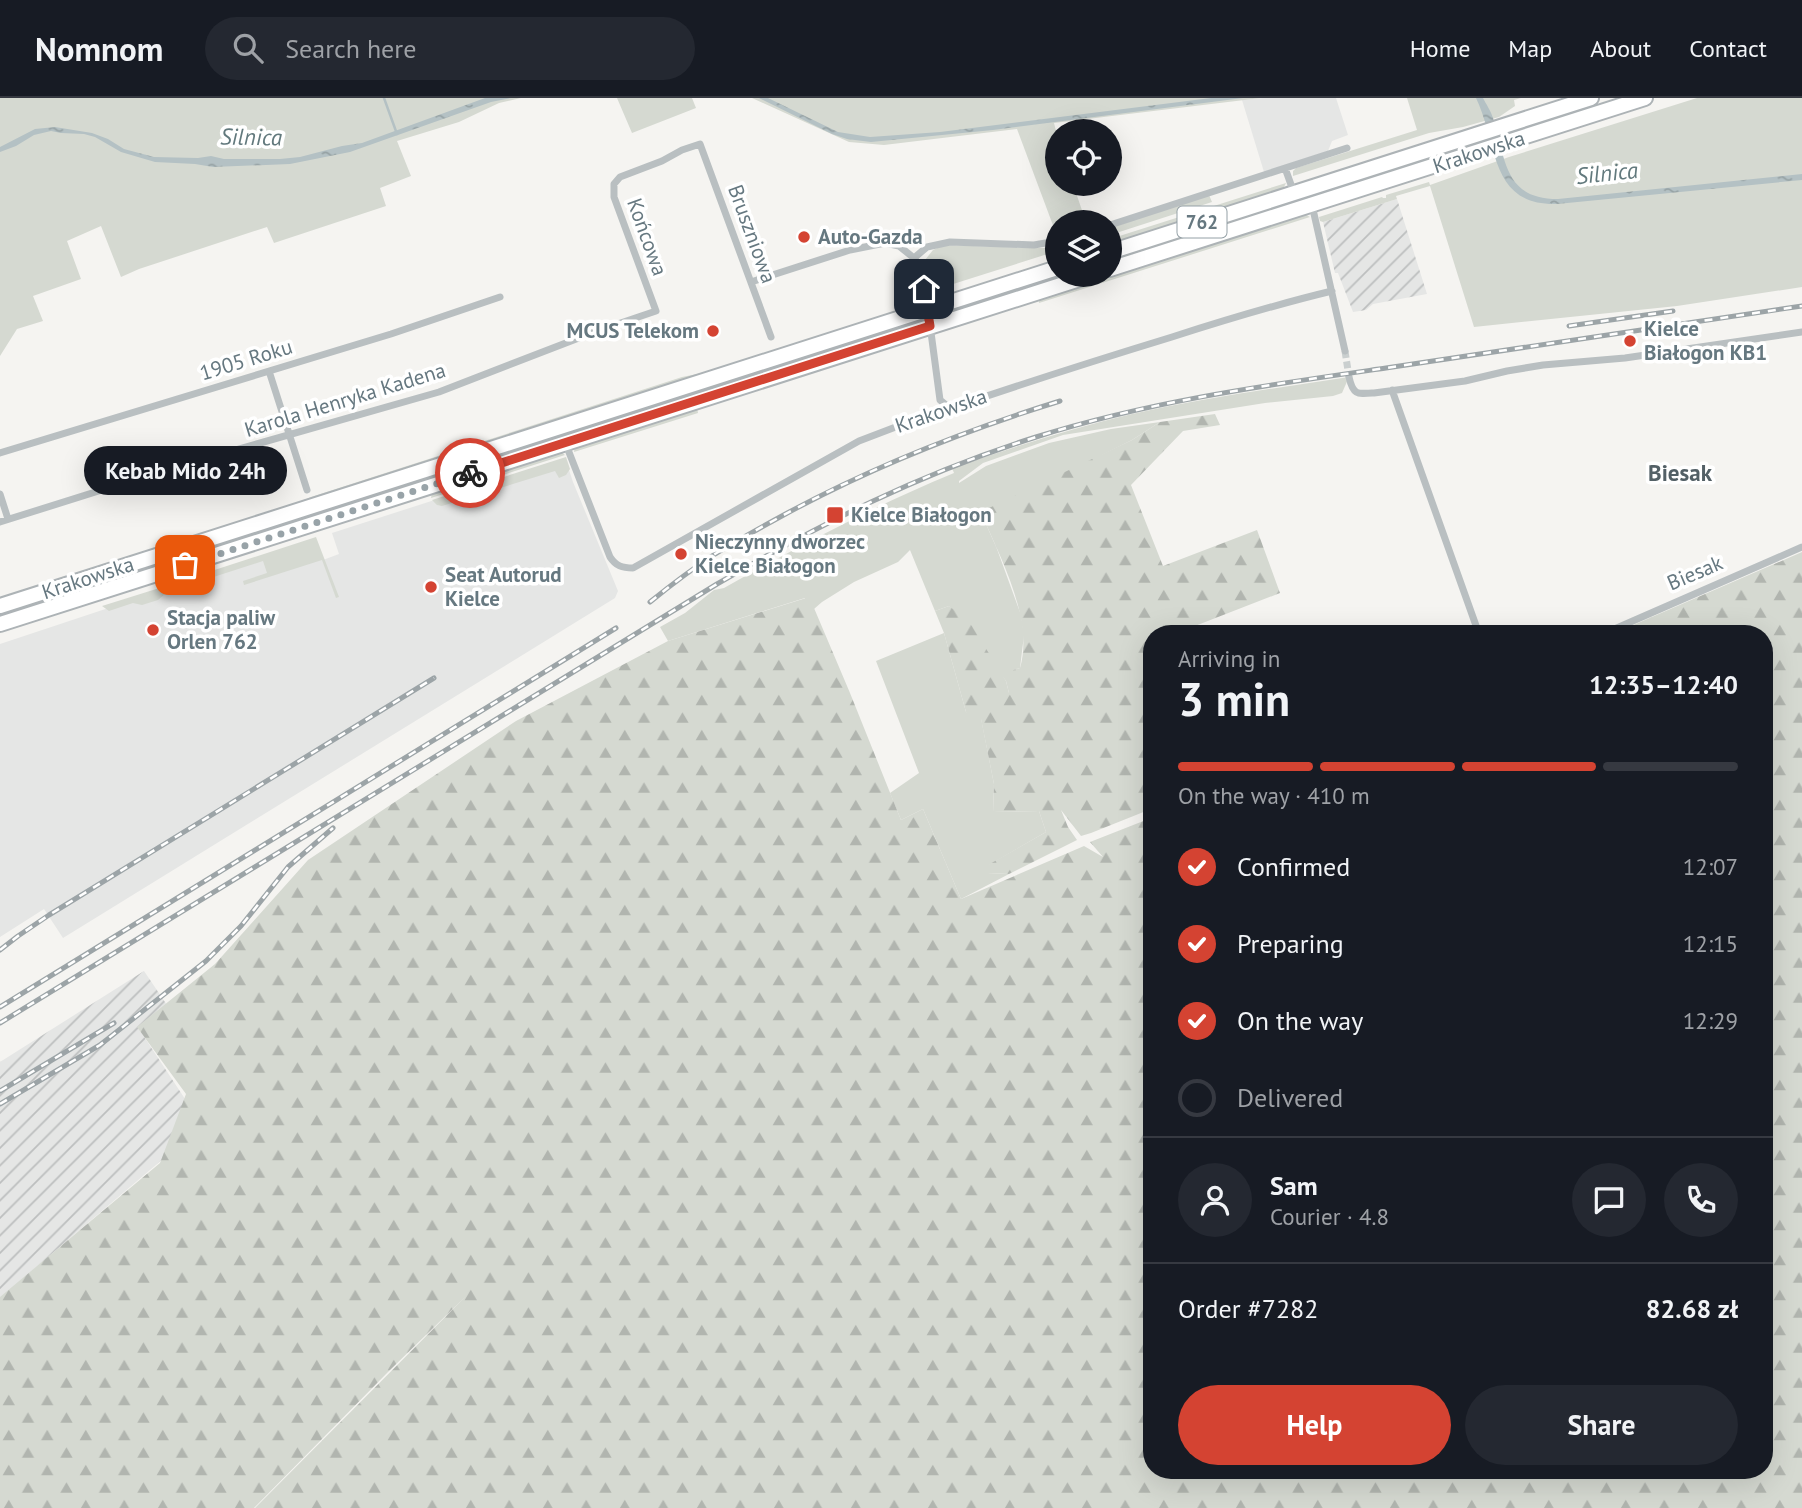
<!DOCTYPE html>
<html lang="en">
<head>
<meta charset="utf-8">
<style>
  body { margin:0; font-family:"PT Sans",sans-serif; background:#242831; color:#f1f3f6; height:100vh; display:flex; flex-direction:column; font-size:26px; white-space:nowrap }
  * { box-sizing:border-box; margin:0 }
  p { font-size:23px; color:#9ea1a6 }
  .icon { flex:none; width:38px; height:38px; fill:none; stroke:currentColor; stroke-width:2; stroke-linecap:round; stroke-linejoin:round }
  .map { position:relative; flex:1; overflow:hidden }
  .sheet { position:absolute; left:1143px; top:527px; width:630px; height:854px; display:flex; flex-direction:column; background:#171b24; border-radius:28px; box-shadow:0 7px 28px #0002 }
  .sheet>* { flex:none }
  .tools { position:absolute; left:1045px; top:21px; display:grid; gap:14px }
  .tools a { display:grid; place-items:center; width:77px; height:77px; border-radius:50%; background:#171b24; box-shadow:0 7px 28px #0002; font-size:35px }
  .pin { position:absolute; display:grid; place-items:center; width:60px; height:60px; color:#fff; margin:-30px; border-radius:14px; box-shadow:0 4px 10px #0006 }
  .courier { position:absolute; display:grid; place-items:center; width:70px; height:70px; margin:-35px; border:5px solid #d44332; border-radius:50%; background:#fff; color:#222; box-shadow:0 2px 9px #0007 }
  .bubble { position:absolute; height:49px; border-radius:24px; background:#171b24; box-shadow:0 7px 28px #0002; font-size:23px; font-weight:700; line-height:49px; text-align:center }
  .summary em { font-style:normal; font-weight:700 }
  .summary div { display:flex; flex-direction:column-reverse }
  .summary { display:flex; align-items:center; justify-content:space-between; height:119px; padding:0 35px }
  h1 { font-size:46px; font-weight:700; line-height:52px }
  .bar { display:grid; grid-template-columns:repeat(4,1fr); gap:10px 7px; align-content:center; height:84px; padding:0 35px }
  .bar i { height:9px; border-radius:5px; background:#363941 }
  .bar .selected { background:#d44332 }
  .bar p { grid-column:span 4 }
  .line { display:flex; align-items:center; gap:18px; padding:0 35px; border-top:2px solid #363941 }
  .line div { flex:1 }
  .round { display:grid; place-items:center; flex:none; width:74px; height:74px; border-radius:37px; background:#242831 }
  ol { padding:0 35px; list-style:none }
  li { display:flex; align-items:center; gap:21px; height:77px }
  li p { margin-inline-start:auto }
  li .icon { padding:7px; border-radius:50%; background:#d44332; color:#fff; stroke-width:4 }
  li:last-child { color:#9ea1a6 }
  li i { width:38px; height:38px; border:4px solid #363941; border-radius:50% }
  .button { display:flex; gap:14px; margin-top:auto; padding:14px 35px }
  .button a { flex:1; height:80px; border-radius:42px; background:#d44332; color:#fff; font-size:28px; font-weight:700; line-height:80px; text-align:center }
  .button a+a { background:#242831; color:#f1f3f6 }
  header { display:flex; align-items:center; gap:42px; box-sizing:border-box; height:98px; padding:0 35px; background:#171b24; border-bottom:2px solid #363941 }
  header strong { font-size:33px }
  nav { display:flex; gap:38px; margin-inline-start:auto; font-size:24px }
  .search { width:490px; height:63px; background:#242831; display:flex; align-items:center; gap:18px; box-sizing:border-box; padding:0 24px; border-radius:38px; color:#9ea1a6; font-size:26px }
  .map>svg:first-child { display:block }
  .built { fill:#e5e6e5 }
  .industrial { fill:url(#industrial-furrows) }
  .green { fill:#d5d9d1 }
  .forest { fill:url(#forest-firs) }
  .water { fill:url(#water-ripples) }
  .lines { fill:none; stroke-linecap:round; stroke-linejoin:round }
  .stream { stroke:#b4c1c4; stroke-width:2.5 }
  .minor-tunnel { stroke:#cacfcf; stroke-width:7; stroke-dasharray:7 3.5; stroke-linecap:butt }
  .primary-casing { stroke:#adb3b6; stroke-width:18 }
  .minor { stroke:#b9bfc1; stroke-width:7 }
  .primary { stroke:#fff; stroke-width:14 }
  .rail-casing { stroke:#9ca4a7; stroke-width:5 }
  .rail { stroke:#fff; stroke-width:2.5; stroke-dasharray:8; stroke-linecap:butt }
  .done { stroke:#98a3a8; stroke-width:7; stroke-dasharray:0 12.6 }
  .route { stroke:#d44332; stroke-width:9 }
  .poi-dot { fill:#d44332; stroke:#fff; stroke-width:2.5 }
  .labels { text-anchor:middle; stroke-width:7; stroke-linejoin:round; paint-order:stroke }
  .shield { fill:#fff; stroke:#94a0a6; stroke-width:2 }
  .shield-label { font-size:19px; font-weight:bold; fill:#667880 }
  .street-label { font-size:21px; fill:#667880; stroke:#fff }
  .poi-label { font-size:21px; font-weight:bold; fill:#667880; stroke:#fff; text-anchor:start }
  .water-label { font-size:23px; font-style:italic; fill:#62797d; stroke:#fff }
  .neighbourhood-label { font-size:23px; font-weight:bold; fill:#536066; stroke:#fff }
</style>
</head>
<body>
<header>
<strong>Nomnom</strong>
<div class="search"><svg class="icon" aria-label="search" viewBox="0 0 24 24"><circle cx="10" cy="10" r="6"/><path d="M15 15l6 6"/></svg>Search here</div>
<nav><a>Home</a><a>Map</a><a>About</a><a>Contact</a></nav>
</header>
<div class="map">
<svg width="1802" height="1410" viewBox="0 0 1802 1410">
  <defs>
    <pattern id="industrial-furrows" width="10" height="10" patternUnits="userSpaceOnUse" patternTransform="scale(1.75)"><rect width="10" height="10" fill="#e5e6e5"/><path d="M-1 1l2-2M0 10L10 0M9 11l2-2" fill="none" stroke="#bdbfbf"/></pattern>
    <pattern id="forest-firs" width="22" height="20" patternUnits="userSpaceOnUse" patternTransform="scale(1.75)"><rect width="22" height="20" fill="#d5d9d1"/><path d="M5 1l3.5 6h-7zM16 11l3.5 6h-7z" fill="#b1b5af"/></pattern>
    <pattern id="water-ripples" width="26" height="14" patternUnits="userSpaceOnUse" patternTransform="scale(1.75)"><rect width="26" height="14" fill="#b4c1c4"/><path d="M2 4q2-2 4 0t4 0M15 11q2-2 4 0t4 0" fill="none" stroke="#96a2a4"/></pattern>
  </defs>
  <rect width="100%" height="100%" fill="#f5f4f1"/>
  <!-- built -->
  <path class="built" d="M1262 0H1336L1348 37 1332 43 1328 53 1264 74 1242 2Z
    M565 360 573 384 618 493 615 500 63 840 44 811 0 839V546L265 458 323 462 339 456 332 435Z"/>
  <!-- industrial -->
  <path class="industrial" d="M1397 101 1427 196 1373 206 1366 212 1353 214 1338 175H1335L1323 124Z
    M144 873 167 907 139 931 187 1004 164 1060 0 1200V964Z"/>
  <!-- green -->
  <path class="green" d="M0 0H521L499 5 459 24 397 43 411 78 380 90 386 108 274 145 267 129 139 171 121 179 101 128 67 143 81 181 33 198 43 223 17 231 0 258Z
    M617 0H692L696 10 632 35Z
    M752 0H1261L1054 25 1057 37V86H1073L1086 124H1057V138L1017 31 884 47 849 44Z
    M1407 0H1521L1514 2 1515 8 1499 19 1463 29 1429 35 1293 78V73L1296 70 1417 32Z
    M1697 0H1802V189L1677 208 1474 229 1430 88 1396 98 1397 101 1323 124 1320 123 1319 119 1382 99 1383 100H1386V97L1429 84 1430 87 1509 59Z
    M1286 85 1282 93 1110 148V141Z
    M1320 92 1322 98 1110 165V159Z
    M1209 97 1212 104 1110 137V130Z
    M1300 116H1305L1310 119 1039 205V202L1074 188Z
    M1057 146V153L950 187 929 185 925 166V162L933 152 943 147 1030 150H1044Z
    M898 226 899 228 836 248 787 268 102 487 101 486 213 447Z
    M736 264 732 268 697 280 240 426 238 424 281 412 311 399 682 279 702 275Z
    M1349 279 1342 295 1333 298 1265 305 1063 337 983 365 959 383V385L986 368 1049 345 1111 331 1160 324 1132 342 982 417 997 451 1021 517 1024 537 1020 570 1013 572V595H1009L1006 583 949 508 935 513 910 452 898 464 854 484 822 504 806 518 805 500 668 543 660 529 685 515 714 492 724 490C799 448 874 408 954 375L952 370C1012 350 1071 330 1132 316 1204 300 1276 290 1349 279Z
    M697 310 698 315 574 354 575 347Z
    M560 353 565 357 431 400 432 395Z
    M566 359 570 371 566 377 559 380 555 373 442 408 437 407 432 402Z
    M316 439 339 499 336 500 322 462 244 487 243 483 267 475 263 463 195 485 193 479Z
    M169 487 165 496 158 502 142 507 133 505 109 513 102 508Z
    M944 535 966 614 981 620 994 686 993 714 1039 713 1046 734 989 767 988 775 1009 776 961 801 923 711 901 722 890 695 919 675 876 563Z"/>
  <!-- forest -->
  <path class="forest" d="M1215 316 1220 327 1183 333 1131 387 1163 468 1257 432 1280 495 1177 535 1152 536 1151 711 1091 735 1081 738 1061 712 1068 729 1077 742 1009 776 988 775V767L1046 734 1039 713 993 714 994 686 981 621 971 620 966 614 944 535 935 513 949 508 969 523 1006 583 1009 595H1013V572L1020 570C1034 522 1001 461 982 417L987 411 1132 342 1160 324Z
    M1802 454V1410H255L466 1198 389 1273 254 1410H0V1199L160 1065 186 996 137 929 215 866 308 762 516 623 668 543 806 500V517L814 510 850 595 901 722 923 711 961 801 1084 748 1103 759 1090 744 1151 720 1152 1372H1764V536L1615 535Z"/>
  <!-- water -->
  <path class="water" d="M485 0H511L491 4 350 54 290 66 213 69 195 66 155 64 121 54 95 39 84 36 61 35 51 33 34 37 16 48 0 54V49L35 31 55 29 92 35 108 41 124 51 154 59 198 60 211 58 224 61H280L300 59 342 48 362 45Z
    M759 0H768L838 34 870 39 940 34 1211 0H1243L993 32 871 44 847 41 832 36Z
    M1476 0H1483C1486 6 1491 13 1493 20 1506 60 1503 101 1558 101L1802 76V82L1557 106C1489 108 1498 45 1476 0Z"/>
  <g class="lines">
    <!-- stream -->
    <path class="stream" d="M384 0 397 36"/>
    <!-- minor-tunnel -->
    <path class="minor-tunnel" d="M1345 253 1349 279"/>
    <!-- primary casing -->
    <g class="primary-casing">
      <path id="primary" d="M1110 154 1591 0
        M1110 171 1645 0
        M0 508 1057 170
        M0 526 1092 177"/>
    </g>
    <!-- minor -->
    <path class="minor" d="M1285 70 1294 95
      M1312 107 1345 253
      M1110 127 1347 50
      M914 160 927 149 950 144 1034 147 1057 143
      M751 184 850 152 885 145 899 148 914 160 919 167 928 212 940 302 946 307
      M269 273 307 392
      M1349 279C1353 297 1357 296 1374 295L1465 283 1507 273 1543 267 1625 260 1802 234
      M1392 292 1479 536
      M565 344 610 459C616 468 622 470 633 470L859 343 935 314 946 307 957 308C1028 284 1100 261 1172 239 1225 222 1278 206 1332 193
      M0 355 391 236 500 199
      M0 396 8 421
      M0 424 162 373 439 294 597 233 656 213 614 99V86L620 79 662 63 682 52 700 46 771 239
      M1603 536 1802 449"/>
    <!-- primary -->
    <use href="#primary" class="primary"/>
    <!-- rail casing -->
    <g class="rail-casing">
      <path id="rail" d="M1569 228 1673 213
        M650 504C671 487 692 471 715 456 736 443 758 431 780 419 869 370 963 333 1060 303
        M0 852 18 838 49 817 434 580
        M0 909 616 530
        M0 925 717 486C822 425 919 376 1036 339 1150 303 1268 287 1386 270 1525 249 1663 229 1802 208
        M0 993 114 925
        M0 1006 100 947 206 863 241 828 288 769 333 730"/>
    </g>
    <!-- rail -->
    <use href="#rail" class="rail"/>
  </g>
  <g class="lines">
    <!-- done -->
    <path class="done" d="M185 467 470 375"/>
    <!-- route -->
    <path class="route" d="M470 375 930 228 924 191"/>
  </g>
  <!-- markers -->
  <g class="poi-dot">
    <circle cx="804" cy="139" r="7"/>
    <circle cx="713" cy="233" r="7"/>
    <circle cx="1630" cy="243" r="7"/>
    <rect x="826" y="408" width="18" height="18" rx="3.5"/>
    <circle cx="681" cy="456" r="7"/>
    <circle cx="431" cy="489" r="7"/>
    <circle cx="153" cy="532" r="7"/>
  </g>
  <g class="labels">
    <!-- shield labels -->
    <rect class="shield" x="1177.5" y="108.5" width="49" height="31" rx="5"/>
    <g class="shield-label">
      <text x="1202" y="131">762</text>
    </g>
    <!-- street labels -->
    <g class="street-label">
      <text transform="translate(1479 54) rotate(-18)" y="7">Krakowska</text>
      <text transform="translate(752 136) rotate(70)" y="7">Bruszniowa</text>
      <text transform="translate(647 139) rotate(70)" y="7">Końcowa</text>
      <text transform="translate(246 262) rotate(-17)" y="7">1905 Roku</text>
      <text transform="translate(345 302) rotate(-17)" y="7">Karola Henryka Kadena</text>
      <text transform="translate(941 313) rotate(-19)" y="7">Krakowska</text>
      <text transform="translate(1695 475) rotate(-23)" y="7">Biesak</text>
      <text transform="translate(88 480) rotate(-18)" y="7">Krakowska</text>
    </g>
    <!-- poi labels -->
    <g class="poi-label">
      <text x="818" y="146">Auto-Gazda</text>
      <text x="1644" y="238">Kielce<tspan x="1644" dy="24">Białogon KB1</tspan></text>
      <text x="699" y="240" text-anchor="end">MCUS Telekom</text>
      <text x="851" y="424">Kielce Białogon</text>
      <text x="695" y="451">Nieczynny dworzec<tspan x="695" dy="24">Kielce Białogon</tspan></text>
      <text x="445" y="484">Seat Autorud<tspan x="445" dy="24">Kielce</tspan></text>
      <text x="167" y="527">Stacja paliw<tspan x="167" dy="24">Orlen 762</tspan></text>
    </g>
    <!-- water labels -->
    <g class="water-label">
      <text transform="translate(251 39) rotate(1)" y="8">Silnica</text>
      <text transform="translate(1607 75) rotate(-6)" y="8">Silnica</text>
    </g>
    <!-- neighbourhood labels -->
    <g class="neighbourhood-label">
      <text x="1680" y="383">Biesak</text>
    </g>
  </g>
</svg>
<div class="tools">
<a><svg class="icon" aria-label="locate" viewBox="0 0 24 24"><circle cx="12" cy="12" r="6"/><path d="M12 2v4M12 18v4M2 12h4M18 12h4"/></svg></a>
<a><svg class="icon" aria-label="layers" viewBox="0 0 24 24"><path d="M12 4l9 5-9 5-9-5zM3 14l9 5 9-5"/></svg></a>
</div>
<div class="pin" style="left:185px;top:467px;background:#ea580c"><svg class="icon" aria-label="bag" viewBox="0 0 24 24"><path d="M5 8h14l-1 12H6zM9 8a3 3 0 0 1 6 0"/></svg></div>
<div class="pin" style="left:924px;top:191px;background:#1f2937"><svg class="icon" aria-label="home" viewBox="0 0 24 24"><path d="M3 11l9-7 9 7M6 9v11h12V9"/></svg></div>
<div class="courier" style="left:470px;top:375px"><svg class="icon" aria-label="bike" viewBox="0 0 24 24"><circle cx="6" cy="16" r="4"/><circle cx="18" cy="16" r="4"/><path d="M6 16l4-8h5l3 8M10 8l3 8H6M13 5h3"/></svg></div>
<div class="bubble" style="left:84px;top:348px;width:203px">Kebab Mido 24h</div>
<section class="sheet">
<div class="summary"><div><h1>3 min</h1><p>Arriving in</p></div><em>12:35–12:40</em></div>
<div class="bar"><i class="selected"></i><i class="selected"></i><i class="selected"></i><i></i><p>On the way · 410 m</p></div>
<ol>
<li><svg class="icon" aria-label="check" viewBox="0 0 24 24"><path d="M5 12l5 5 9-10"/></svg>Confirmed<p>12:07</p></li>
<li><svg class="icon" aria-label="check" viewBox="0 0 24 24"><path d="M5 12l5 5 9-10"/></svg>Preparing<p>12:15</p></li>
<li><svg class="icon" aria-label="check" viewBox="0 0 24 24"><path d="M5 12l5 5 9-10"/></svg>On the way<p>12:29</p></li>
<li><i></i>Delivered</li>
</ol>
<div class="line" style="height:126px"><a class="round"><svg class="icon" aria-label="person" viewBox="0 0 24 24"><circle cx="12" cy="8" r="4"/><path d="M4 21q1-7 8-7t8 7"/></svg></a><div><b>Sam</b><p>Courier · 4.8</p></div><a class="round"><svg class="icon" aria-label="chat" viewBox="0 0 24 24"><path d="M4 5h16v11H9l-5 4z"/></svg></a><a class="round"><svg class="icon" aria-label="phone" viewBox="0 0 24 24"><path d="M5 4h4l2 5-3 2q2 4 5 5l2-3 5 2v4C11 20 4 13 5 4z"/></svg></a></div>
<div class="line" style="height:91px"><div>Order #7282</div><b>82.68 zł</b></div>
<div class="button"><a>Help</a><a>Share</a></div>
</section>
</div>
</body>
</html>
